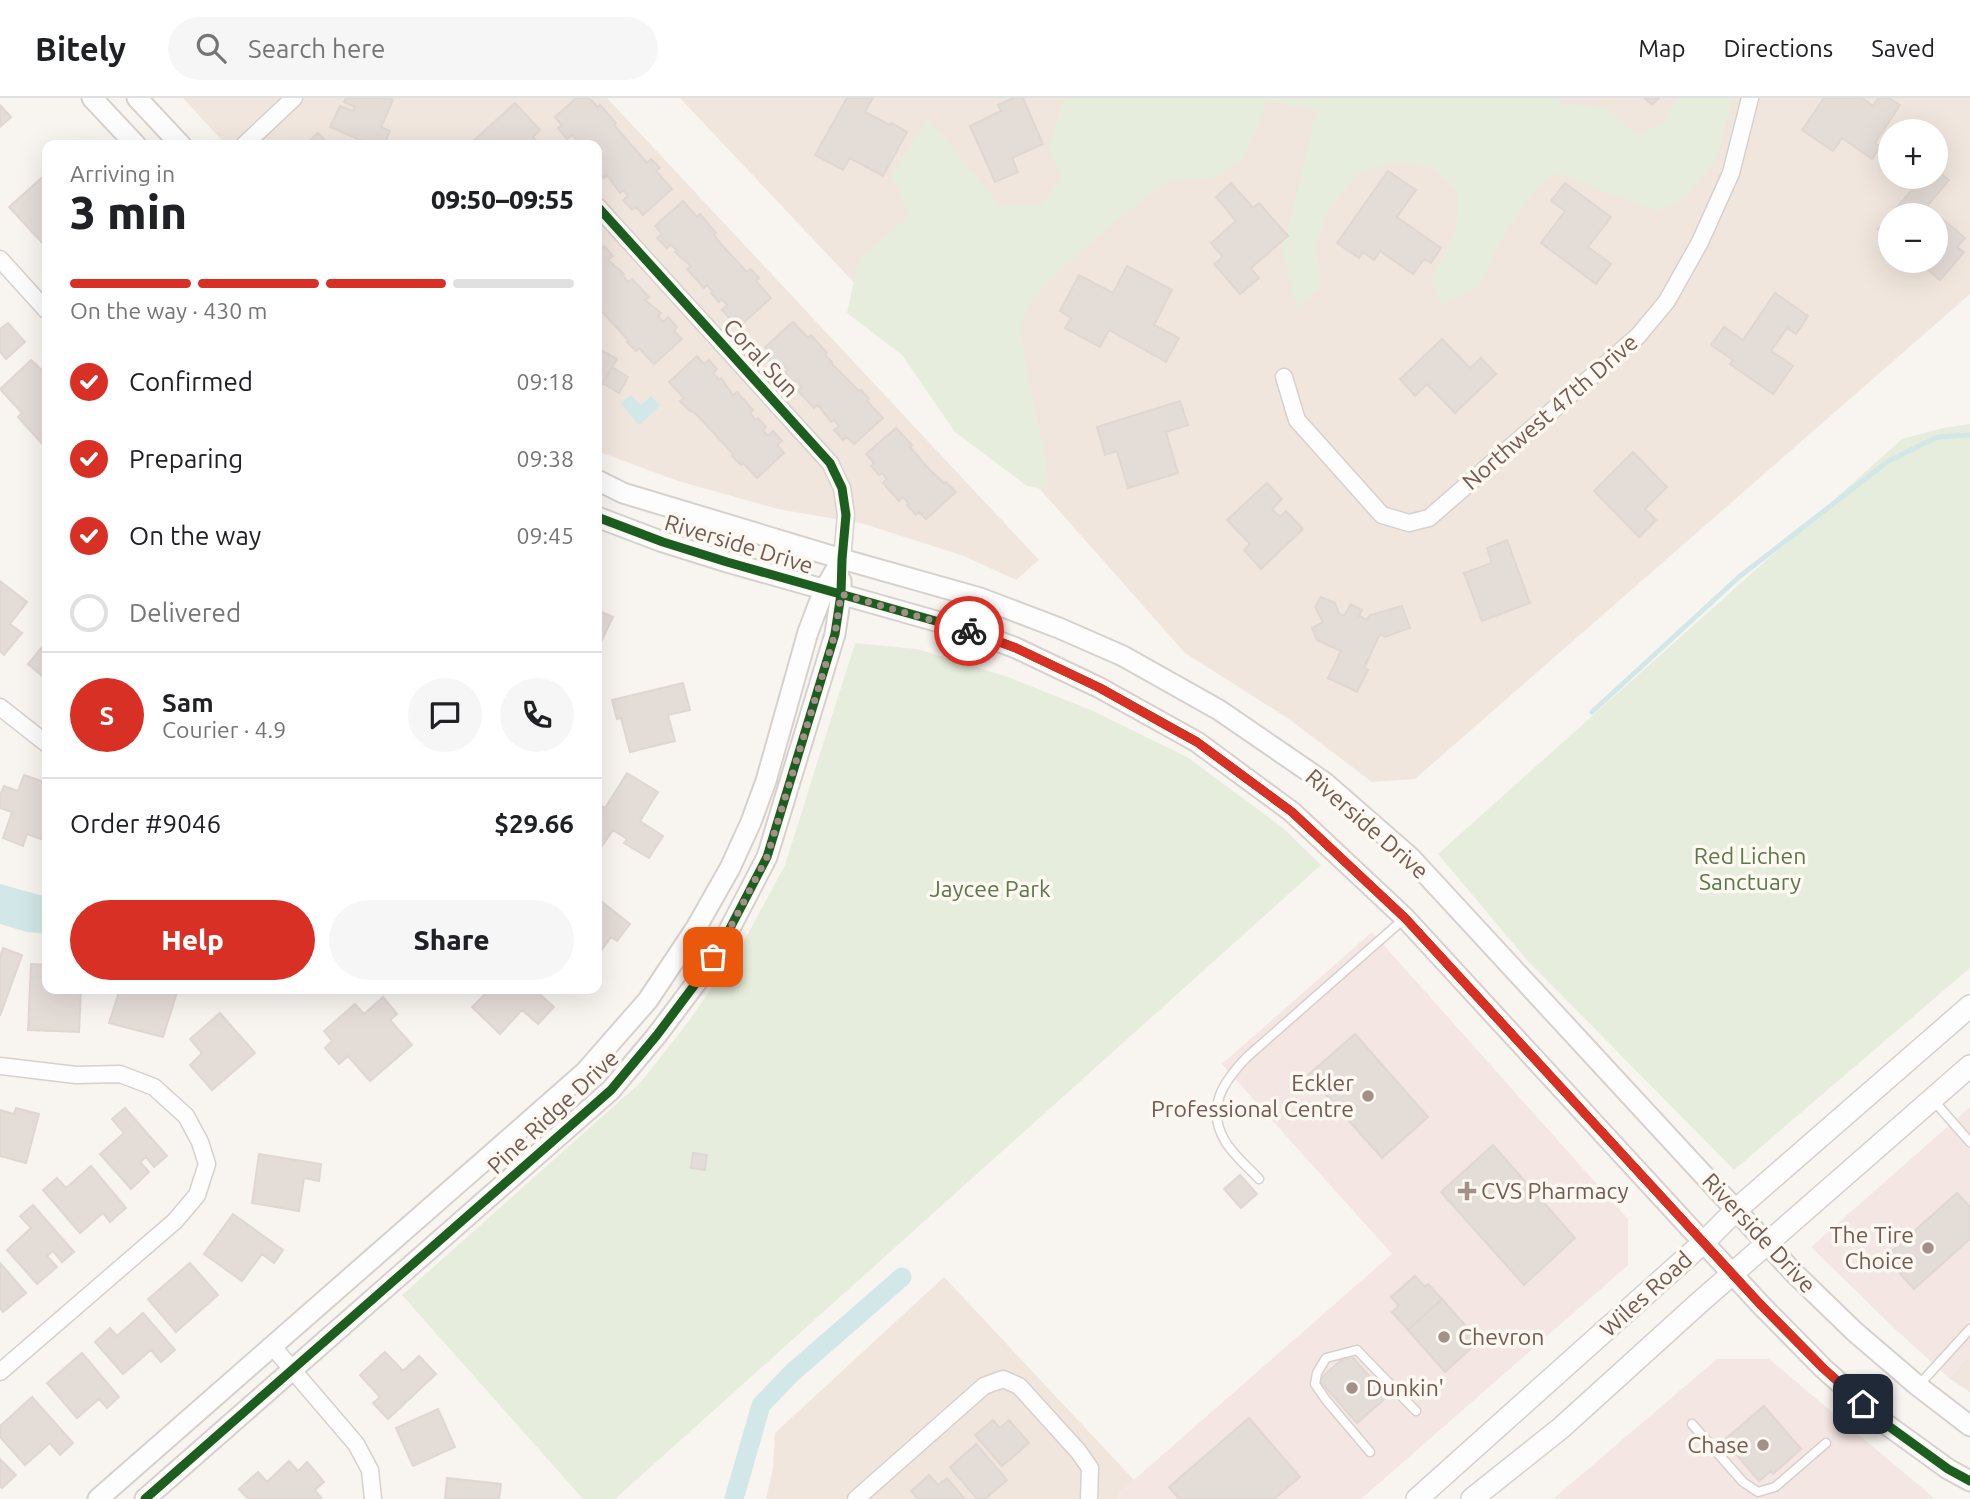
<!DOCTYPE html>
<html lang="en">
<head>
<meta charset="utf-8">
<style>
  body { margin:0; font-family:Ubuntu,sans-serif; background:#f6f6f6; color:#202124; height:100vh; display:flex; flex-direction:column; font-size:26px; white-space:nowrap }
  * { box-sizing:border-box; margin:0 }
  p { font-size:23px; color:#757577 }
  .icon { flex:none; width:38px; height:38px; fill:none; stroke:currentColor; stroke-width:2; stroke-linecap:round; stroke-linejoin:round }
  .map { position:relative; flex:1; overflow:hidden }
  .sheet { position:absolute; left:42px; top:42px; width:560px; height:854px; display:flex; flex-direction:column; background:#fff; border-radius:14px; box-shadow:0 7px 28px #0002 }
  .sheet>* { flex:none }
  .fabs { position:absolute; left:1878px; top:21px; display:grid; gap:14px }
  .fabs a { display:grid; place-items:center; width:70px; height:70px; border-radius:50%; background:#fff; box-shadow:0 7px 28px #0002; font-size:35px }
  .pin { position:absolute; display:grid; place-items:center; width:60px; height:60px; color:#fff; margin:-30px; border-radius:14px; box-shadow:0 4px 10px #0006 }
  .courier { position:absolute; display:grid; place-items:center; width:70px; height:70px; margin:-35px; border:5px solid #d93025; border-radius:50%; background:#fff; color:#222; box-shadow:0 2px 9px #0007 }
  .head em { font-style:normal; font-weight:800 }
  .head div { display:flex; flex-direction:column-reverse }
  .head { display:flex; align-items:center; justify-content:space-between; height:119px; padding:0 28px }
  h1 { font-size:46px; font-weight:800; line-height:52px }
  .bar { display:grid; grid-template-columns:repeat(4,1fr); gap:10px 7px; align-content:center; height:84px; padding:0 28px }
  .bar i { height:9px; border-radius:5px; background:#e0e0e0 }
  .bar .active { background:#d93025 }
  .bar p { grid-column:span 4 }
  .line { display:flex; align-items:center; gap:18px; padding:0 28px; border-top:2px solid #e0e0e0 }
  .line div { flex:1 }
  .round { display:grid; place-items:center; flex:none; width:74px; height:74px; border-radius:37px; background:#f6f6f6 }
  ol { padding:0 28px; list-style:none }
  li { display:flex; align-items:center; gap:21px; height:77px }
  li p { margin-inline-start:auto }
  li .icon { padding:7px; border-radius:50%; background:#d93025; color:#fff; stroke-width:4 }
  li:last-child { color:#757577 }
  li i { width:38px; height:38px; border:4px solid #e0e0e0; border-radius:50% }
  .button { display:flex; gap:14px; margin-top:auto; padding:14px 28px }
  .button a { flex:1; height:80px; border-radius:42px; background:#d93025; color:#fff; font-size:28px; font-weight:800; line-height:80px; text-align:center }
  .button a+a { background:#f6f6f6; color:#202124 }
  header { display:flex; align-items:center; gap:42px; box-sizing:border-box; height:98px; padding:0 35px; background:#fff; border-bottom:2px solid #e0e0e0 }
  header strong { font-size:33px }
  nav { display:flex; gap:38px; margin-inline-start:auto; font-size:24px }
  .search { width:490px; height:63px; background:#f6f6f6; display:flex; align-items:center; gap:18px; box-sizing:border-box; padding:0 24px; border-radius:38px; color:#757577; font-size:26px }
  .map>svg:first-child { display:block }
  .residential { fill:#f0e6de; fill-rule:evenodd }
  .commercial { fill:#f4e6e2 }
  .green { fill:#e7eddc }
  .water { fill:#d2e7e7 }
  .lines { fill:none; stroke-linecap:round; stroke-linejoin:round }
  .stream { stroke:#d2e7e7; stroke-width:5 }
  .canal { stroke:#d2e7e7; stroke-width:19 }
  .building { fill:#e4dcd7; stroke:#e0d7d2; stroke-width:2 }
  .service-casing { stroke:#d7d1cd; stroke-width:11 }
  .minor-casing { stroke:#d7d1cd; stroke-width:19 }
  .tertiary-casing { stroke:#d7d1cd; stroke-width:23 }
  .secondary-casing { stroke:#d7d1cd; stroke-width:24 }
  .service { stroke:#fefdfd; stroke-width:8 }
  .minor { stroke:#fefdfd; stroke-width:16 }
  .tertiary { stroke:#fefdfd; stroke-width:19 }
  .secondary { stroke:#fefdfd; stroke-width:21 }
  .cycleway-casing { stroke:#fdf8f2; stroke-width:13 }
  .cycleway { stroke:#1b5e20; stroke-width:9 }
  .done { stroke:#a29089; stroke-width:7; stroke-dasharray:0 12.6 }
  .route { stroke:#d93025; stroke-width:9 }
  .poi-dot { fill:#a29089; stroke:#fdf8f2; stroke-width:2.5 }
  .labels { text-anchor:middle; stroke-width:7; stroke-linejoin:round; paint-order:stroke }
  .street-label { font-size:23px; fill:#745a51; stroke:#fdf8f2 }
  .park-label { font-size:23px; fill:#5b784a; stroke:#fdf8f2 }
  .poi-label { font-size:23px; fill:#745a51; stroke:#fdf8f2; text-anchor:end }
</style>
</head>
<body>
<header>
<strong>Bitely</strong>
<div class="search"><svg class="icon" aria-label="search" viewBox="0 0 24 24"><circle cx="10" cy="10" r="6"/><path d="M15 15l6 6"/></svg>Search here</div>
<nav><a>Map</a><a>Directions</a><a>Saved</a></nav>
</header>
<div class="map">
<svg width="1970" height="1401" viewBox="0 0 1970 1401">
  <rect width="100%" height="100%" fill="#f8f4f0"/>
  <!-- residential -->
  <path class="residential" d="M183 0H607L1039 462 1016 482 964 458 864 426 778 411 678 383 597 353V47H226Z
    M680 0H1970V196L1415 681 1372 684 1286 619 1185 555 908 242ZM1890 33H1936V79H1890ZM1890 117H1936V163H1890Z
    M944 1179 1134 1382 1121 1393 1117 1401H766L773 1371 775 1335Z
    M1970 1256V1294L1949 1280Z"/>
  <!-- commercial -->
  <path class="commercial" d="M1372 834 1628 1121V1167L1361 1401H1117L1121 1393 1134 1382 1392 1156 1222 966Z
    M1970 1009V1256L1949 1280 1893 1229 1811 1149Z
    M1717 1261H1769L1935 1401H1553Z"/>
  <!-- green -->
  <path class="green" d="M1063 0H1553L1567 7 1607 10 1638 38 1663 24 1677 0H1732L1717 60 1685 100 1657 113 1556 75 1533 94 1495 152 1480 189 1443 206 1431 182 1457 132 1459 97 1433 69 1392 65 1358 75 1325 118 1316 150 1322 187 1297 210 1282 150 1297 97 1316 12 1267 3 1244 61 1216 79 1168 83 1119 121 1063 170 1031 203 1020 228 1028 278 1046 362 1047 392 1027 388 955 334 902 257 847 215 859 160 909 118 892 76 928 20 976 77 999 108 1042 107 1061 79 1049 52Z
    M1970 326V870L1734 1072 1527 862 1438 756 1902 341 1943 330Z
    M855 545 917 551 1008 579 1091 612 1187 659 1283 730 1321 767 615 1401H583L402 1197 641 984 689 923 744 843 785 767Z"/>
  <!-- water -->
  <path class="water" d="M631 297 641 307 651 298 660 308 639 327 621 306Z
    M0 786 47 799V836L27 834 0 826Z"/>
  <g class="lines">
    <!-- stream -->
    <path class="stream" d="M1592 614 1739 479 1887 364 1937 339 1970 337"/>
    <!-- canal -->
    <path class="canal" d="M734 1401 761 1307 793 1274 902 1179"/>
  </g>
  <!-- building -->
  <path class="building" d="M346 0H388L393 2 381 29 390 33 384 47H372L330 29 340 8 353 13 355 9 344 4Z
    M576 0H589L598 9 600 7 616 25 614 27 621 35 647 65 651 61 660 70 656 73 672 91 643 117 636 109 632 112 623 102 628 98 623 92 620 95 607 77 604 80 597 72V47H578L576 45 578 43 572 37 567 41 558 30 562 27 555 19Z
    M847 0H873L865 14 890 27 892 25 907 34 883 78 850 60 843 72 815 57Z
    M1013 0H1023L1043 46 1012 60 1018 74 995 84 970 28 1001 13 998 7Z
    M1644 0H1659L1652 7Z
    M1824 0H1862L1873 8 1878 0H1889L1900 7 1875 45 1880 49 1872 61 1842 40 1833 53 1802 32Z
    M515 5 540 32 533 39 536 42 530 47H464L468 44 470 46Z
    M0 7 11 19 0 29Z
    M318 35 329 47H305Z
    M1936 71 1949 82 1927 108 1965 140 1957 149 1964 154 1940 182 1925 169 1929 163H1936V117H1890V140L1878 131 1923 79H1936Z
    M1388 73 1416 92 1397 119 1441 150 1431 165 1424 161 1413 176 1380 153 1374 162 1363 154 1359 160 1337 145Z
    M47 75V150L9 109Z
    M1231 85 1253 110 1259 105 1288 138 1251 170 1259 180 1240 196 1214 166 1223 159 1211 145 1236 123 1216 99Z
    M1565 85 1611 119 1588 149 1611 166 1596 186 1541 145 1565 113 1551 103Z
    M683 103 697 119 700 116 716 135 714 136 720 145 747 174 751 171 759 180 756 183 771 200 742 226 735 218 731 222 722 212 727 207 722 201 719 204 711 195 713 194 707 187 704 190 687 171 691 168 675 154 677 153 671 146 667 150 657 140 662 136 655 128Z
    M604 148 613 158 608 162 624 176 622 177 628 184 632 181 649 199 645 202 661 215 658 218 663 224 668 219 677 229 674 233 682 241 654 266 639 250 636 253 627 244 629 243 597 208V150L599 153Z
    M1127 168 1172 192 1154 227 1179 240 1166 264 1109 232 1100 249 1065 230 1071 220 1060 213 1079 177 1113 195Z
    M1775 195 1808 218 1796 236 1787 230 1771 253 1793 268 1773 296 1730 266 1733 262 1711 247 1724 229 1743 242Z
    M793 224 808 240 811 237 827 255 825 257 832 264 831 265 859 293 861 292 869 301 867 303 883 320 854 346 847 339 843 342 834 332 839 328 834 322 831 324 818 307 814 310 798 293 802 289 796 282 794 284 785 275 788 272 783 266 778 271 768 261 772 257 765 249Z
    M8 225 25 244 6 261 0 254V231Z
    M1442 241 1470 270 1481 260 1496 276 1455 315 1427 286 1415 298 1400 281Z
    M597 250 617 261 598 293 597 292Z
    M697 258 704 266 709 262 717 271 713 275 719 282 721 280 733 297 737 294 753 312 750 315 756 322 758 320 766 329 763 332 768 338 773 333 782 343 777 347 784 355 757 380 743 365 741 367 732 358 733 356 698 318 691 312 690 313 680 303 684 300 669 284Z
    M31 262 47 277V347L45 349 18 319 22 315 0 291Z
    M612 269 628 279 619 295 603 285Z
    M1180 303 1188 327 1166 334 1178 375 1128 390 1117 353 1105 357 1097 329Z
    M896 330 912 347 910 349 928 370 944 385 946 384 956 394 926 421 919 414 916 417 907 407 909 406 903 399 899 403 883 385 887 381 882 375 879 377 871 368 874 365 866 356Z
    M1633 354 1667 389 1645 411 1656 422 1639 439 1594 393Z
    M1267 385 1282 401 1272 411 1280 419 1286 413 1303 431 1261 471 1244 452 1250 446 1227 422Z
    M1507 442 1530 505 1482 523 1464 475 1492 465 1487 450Z
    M0 483 27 504 10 526 22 535 4 557 0 553Z
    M1321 499 1335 505 1339 515 1344 518 1351 506 1362 512 1359 518 1367 522 1370 517 1402 508 1410 530 1385 539 1380 536 1364 570 1368 572 1357 594 1328 580 1341 553 1317 542 1312 530 1323 524 1315 509Z
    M597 512 613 519 597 552Z
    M42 549 47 553V582L28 566Z
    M683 585 690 612 668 617 675 643 630 654 621 620 617 621 612 602Z
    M627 675 658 694 640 723 663 738 649 760 624 745 627 741 613 732 602 748 597 745V710L599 707 605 710Z
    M24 677 47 685V743L27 736 23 748 3 740 12 714 0 710V698L4 688 18 693Z
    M597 800 630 826 617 843 611 839 597 858Z
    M3 850 22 857 0 918V859Z
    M31 866 47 867V891H81L79 934 28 932Z
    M120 891H178L163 939 109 925Z
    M490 891H534L554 909 538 926 522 912 500 936 472 909Z
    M383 899 397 916 390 922 412 947 370 983 348 958 339 966 325 950 332 943 324 933 355 906 364 916Z
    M220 915 255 955 212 992 190 967 202 955 190 941Z
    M1355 936 1428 1019 1382 1060 1308 977Z
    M16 1010 39 1016 26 1065 0 1058V1012L14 1016Z
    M125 1010 167 1058 154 1069 146 1059 140 1064 149 1074 131 1091 100 1056 124 1035 112 1021Z
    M1493 1047 1575 1140 1524 1187 1441 1094Z
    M693 1055 707 1057 705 1072 691 1070Z
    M259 1056 321 1066 319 1083 304 1080 299 1113 252 1105Z
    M91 1068 126 1110 110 1124 103 1115 80 1135 43 1092 57 1080 66 1090Z
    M1240 1077 1257 1096 1241 1110 1224 1091Z
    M1957 1095 1970 1109V1141L1914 1191 1885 1159Z
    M33 1107 74 1154 62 1164 53 1153 47 1158 57 1169 37 1186 7 1152 31 1130 20 1118Z
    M233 1116 283 1152 274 1165 262 1156 242 1183 204 1156Z
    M0 1165 26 1195 3 1214 0 1210Z
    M190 1165 218 1197 176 1234 148 1201Z
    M1415 1178 1425 1189 1428 1186 1442 1201 1408 1232 1392 1214 1399 1208 1391 1199Z
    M1442 1201 1479 1243 1445 1274 1408 1232Z
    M143 1215 175 1252 161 1264 151 1252 123 1276 95 1244 110 1230 117 1238Z
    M385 1254 403 1273 419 1258 436 1276 388 1321 373 1305 380 1299 360 1277Z
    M82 1255 119 1299 107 1310 99 1301 77 1320 47 1285Z
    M1349 1255 1387 1299 1357 1325 1319 1282Z
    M32 1299 73 1345 60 1357 50 1345 25 1367 0 1339V1328Z
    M1764 1308 1801 1351 1773 1376 1771 1373 1759 1383 1724 1342Z
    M438 1311 455 1349 413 1368 396 1330Z
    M1249 1320 1300 1379 1274 1401H1179L1169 1389Z
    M993 1322 1000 1330 1009 1322 1029 1345 1002 1368 975 1337Z
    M976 1346 1007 1382 985 1401H977L950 1369Z
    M0 1361 16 1377 2 1390 0 1389Z
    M289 1363 298 1373 307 1364 324 1384 315 1392 322 1401H248L239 1391 258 1374 267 1384Z
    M929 1377 938 1387 947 1380 965 1401H918L911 1393Z
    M447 1380 501 1386 499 1401H445Z"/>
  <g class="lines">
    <!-- service casing -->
    <g class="service-casing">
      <path id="service" d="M1934 1003 1970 1044
        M1259 1081C1248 1069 1233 1057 1225 1043 1205 1009 1224 983 1247 959L1405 820
        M1918 1288 1970 1231
        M1692 1326 1743 1384 1758 1394 1775 1389 1826 1345
        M1370 1354 1326 1302 1315 1286 1317 1275 1326 1260 1357 1252 1416 1313"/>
    </g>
    <!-- minor casing -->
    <g class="minor-casing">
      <path id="minor" d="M244 47 294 0
        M597 108 830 365 842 390 846 417 842 461
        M0 161 47 213
        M1284 279 1297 322 1382 417 1409 425 1429 420 1638 238 1667 203 1700 144 1731 75 1750 0
        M0 609 47 646
        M0 968 76 977 120 976 154 989 186 1018 200 1044 207 1066 197 1097 175 1123 0 1274
        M273 1249 356 1346 370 1372 373 1401
        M856 1401 984 1288 1003 1281 1019 1288 1078 1353 1090 1370 1089 1401"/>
    </g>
    <!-- tertiary casing -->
    <g class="tertiary-casing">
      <path id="tertiary" d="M92 0 136 47
        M137 0 181 47
        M597 382 623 395 842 461 980 500 1059 530 1123 558 1219 612 1324 684 1411 760 1794 1175 1855 1234 1918 1288 1970 1328
        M597 419 663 444 727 464 971 533 1016 550 1100 590 1197 644 1292 714 1405 820 1760 1206 1823 1270 1883 1324 1948 1371 1970 1383
        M98 1401 585 974 648 902 696 830 730 770 751 724 766 683 808 534 824 492 842 461
        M145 1401 611 992 657 937 699 881 727 836 767 759 835 536 841 496V483"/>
    </g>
    <!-- secondary casing -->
    <g class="secondary-casing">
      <path id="secondary" d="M1417 1401 1704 1144 1737 1111 1970 908
        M1472 1401 1561 1330 1700 1204 1970 968"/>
    </g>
    <!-- service -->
    <use href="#service" class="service"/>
    <!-- minor -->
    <use href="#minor" class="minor"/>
    <!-- tertiary -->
    <use href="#tertiary" class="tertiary"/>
    <!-- secondary -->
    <use href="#secondary" class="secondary"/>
    <!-- cycleway casing -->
    <g class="cycleway-casing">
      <path id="cycleway" d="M597 419 663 444 727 464 971 533 1016 550 1100 590 1197 644 1292 714 1405 820 1760 1206 1823 1270 1883 1324 1948 1371 1970 1383
        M145 1401 611 992 657 937 699 881 727 836 767 759 835 536 841 496 842 461 846 417 842 390 830 365 597 108"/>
    </g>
    <!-- cycleway -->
    <use href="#cycleway" class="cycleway"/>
  </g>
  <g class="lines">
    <!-- done -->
    <path class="done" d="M713 859 727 836 767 759 835 536 841 496 969 533"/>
    <!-- route -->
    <path class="route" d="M969 533 1016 550 1100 590 1173 631 1197 644 1292 714 1405 820 1760 1206 1823 1270 1863 1306"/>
  </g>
  <!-- markers -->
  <g class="poi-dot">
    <circle cx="1368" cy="998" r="7"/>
    <path d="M1463.5 1082.5h7v7h7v7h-7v7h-7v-7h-7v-7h7z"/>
    <circle cx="1928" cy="1150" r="7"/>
    <circle cx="1444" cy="1239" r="7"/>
    <circle cx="1352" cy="1290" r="7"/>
    <circle cx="1763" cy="1347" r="7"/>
  </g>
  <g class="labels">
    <!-- street labels -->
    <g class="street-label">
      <text transform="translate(761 260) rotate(47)" y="8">Coral Sun</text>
      <text transform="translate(1550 314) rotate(-41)" y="8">Northwest 47th Drive</text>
      <text transform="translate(739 446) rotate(17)" y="8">Riverside Drive</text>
      <text transform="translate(1367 726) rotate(41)" y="8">Riverside Drive</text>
      <text transform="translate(553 1014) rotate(-43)" y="8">Pine Ridge Drive</text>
      <text transform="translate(1759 1135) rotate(47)" y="8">Riverside Drive</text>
      <text transform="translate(1646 1196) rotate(-42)" y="8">Wiles Road</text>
    </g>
    <!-- park labels -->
    <g class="park-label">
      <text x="1750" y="766">Red Lichen<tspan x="1750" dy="26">Sanctuary</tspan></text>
      <text x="990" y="799">Jaycee Park</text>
    </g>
    <!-- poi labels -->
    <g class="poi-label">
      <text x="1354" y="993">Eckler<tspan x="1354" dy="26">Professional Centre</tspan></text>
      <text x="1481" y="1101" text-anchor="start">CVS Pharmacy</text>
      <text x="1914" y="1145">The Tire<tspan x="1914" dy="26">Choice</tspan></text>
      <text x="1458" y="1247" text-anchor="start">Chevron</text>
      <text x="1366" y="1298" text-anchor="start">Dunkin'</text>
      <text x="1749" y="1355">Chase</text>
    </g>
  </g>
</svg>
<div class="fabs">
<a>+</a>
<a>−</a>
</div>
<div class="pin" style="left:713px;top:859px;background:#ea580c"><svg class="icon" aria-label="bag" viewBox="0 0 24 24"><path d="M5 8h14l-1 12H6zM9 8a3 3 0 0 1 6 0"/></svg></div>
<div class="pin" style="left:1863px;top:1306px;background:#1f2937"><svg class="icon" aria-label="home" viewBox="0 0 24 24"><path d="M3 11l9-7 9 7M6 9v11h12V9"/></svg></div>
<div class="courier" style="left:969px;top:533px"><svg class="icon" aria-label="bike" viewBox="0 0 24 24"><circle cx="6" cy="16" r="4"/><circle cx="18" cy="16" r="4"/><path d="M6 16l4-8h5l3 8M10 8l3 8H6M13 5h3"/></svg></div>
<section class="sheet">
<div class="head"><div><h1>3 min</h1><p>Arriving in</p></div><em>09:50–09:55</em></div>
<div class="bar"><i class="active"></i><i class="active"></i><i class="active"></i><i></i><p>On the way · 430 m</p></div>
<ol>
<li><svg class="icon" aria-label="check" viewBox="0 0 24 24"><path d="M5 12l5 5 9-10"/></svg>Confirmed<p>09:18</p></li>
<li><svg class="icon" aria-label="check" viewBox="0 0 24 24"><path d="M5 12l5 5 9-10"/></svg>Preparing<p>09:38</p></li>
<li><svg class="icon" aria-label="check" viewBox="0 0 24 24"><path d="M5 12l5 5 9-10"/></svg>On the way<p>09:45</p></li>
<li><i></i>Delivered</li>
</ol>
<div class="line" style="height:126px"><b class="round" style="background:#d93025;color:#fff">S</b><div><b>Sam</b><p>Courier · 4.9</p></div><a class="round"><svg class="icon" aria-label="chat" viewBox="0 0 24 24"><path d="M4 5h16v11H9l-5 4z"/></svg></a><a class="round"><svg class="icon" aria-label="phone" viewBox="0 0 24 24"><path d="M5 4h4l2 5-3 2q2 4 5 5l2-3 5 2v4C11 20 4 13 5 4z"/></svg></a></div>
<div class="line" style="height:91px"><div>Order #9046</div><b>$29.66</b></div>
<div class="button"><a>Help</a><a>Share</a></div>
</section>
</div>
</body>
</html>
